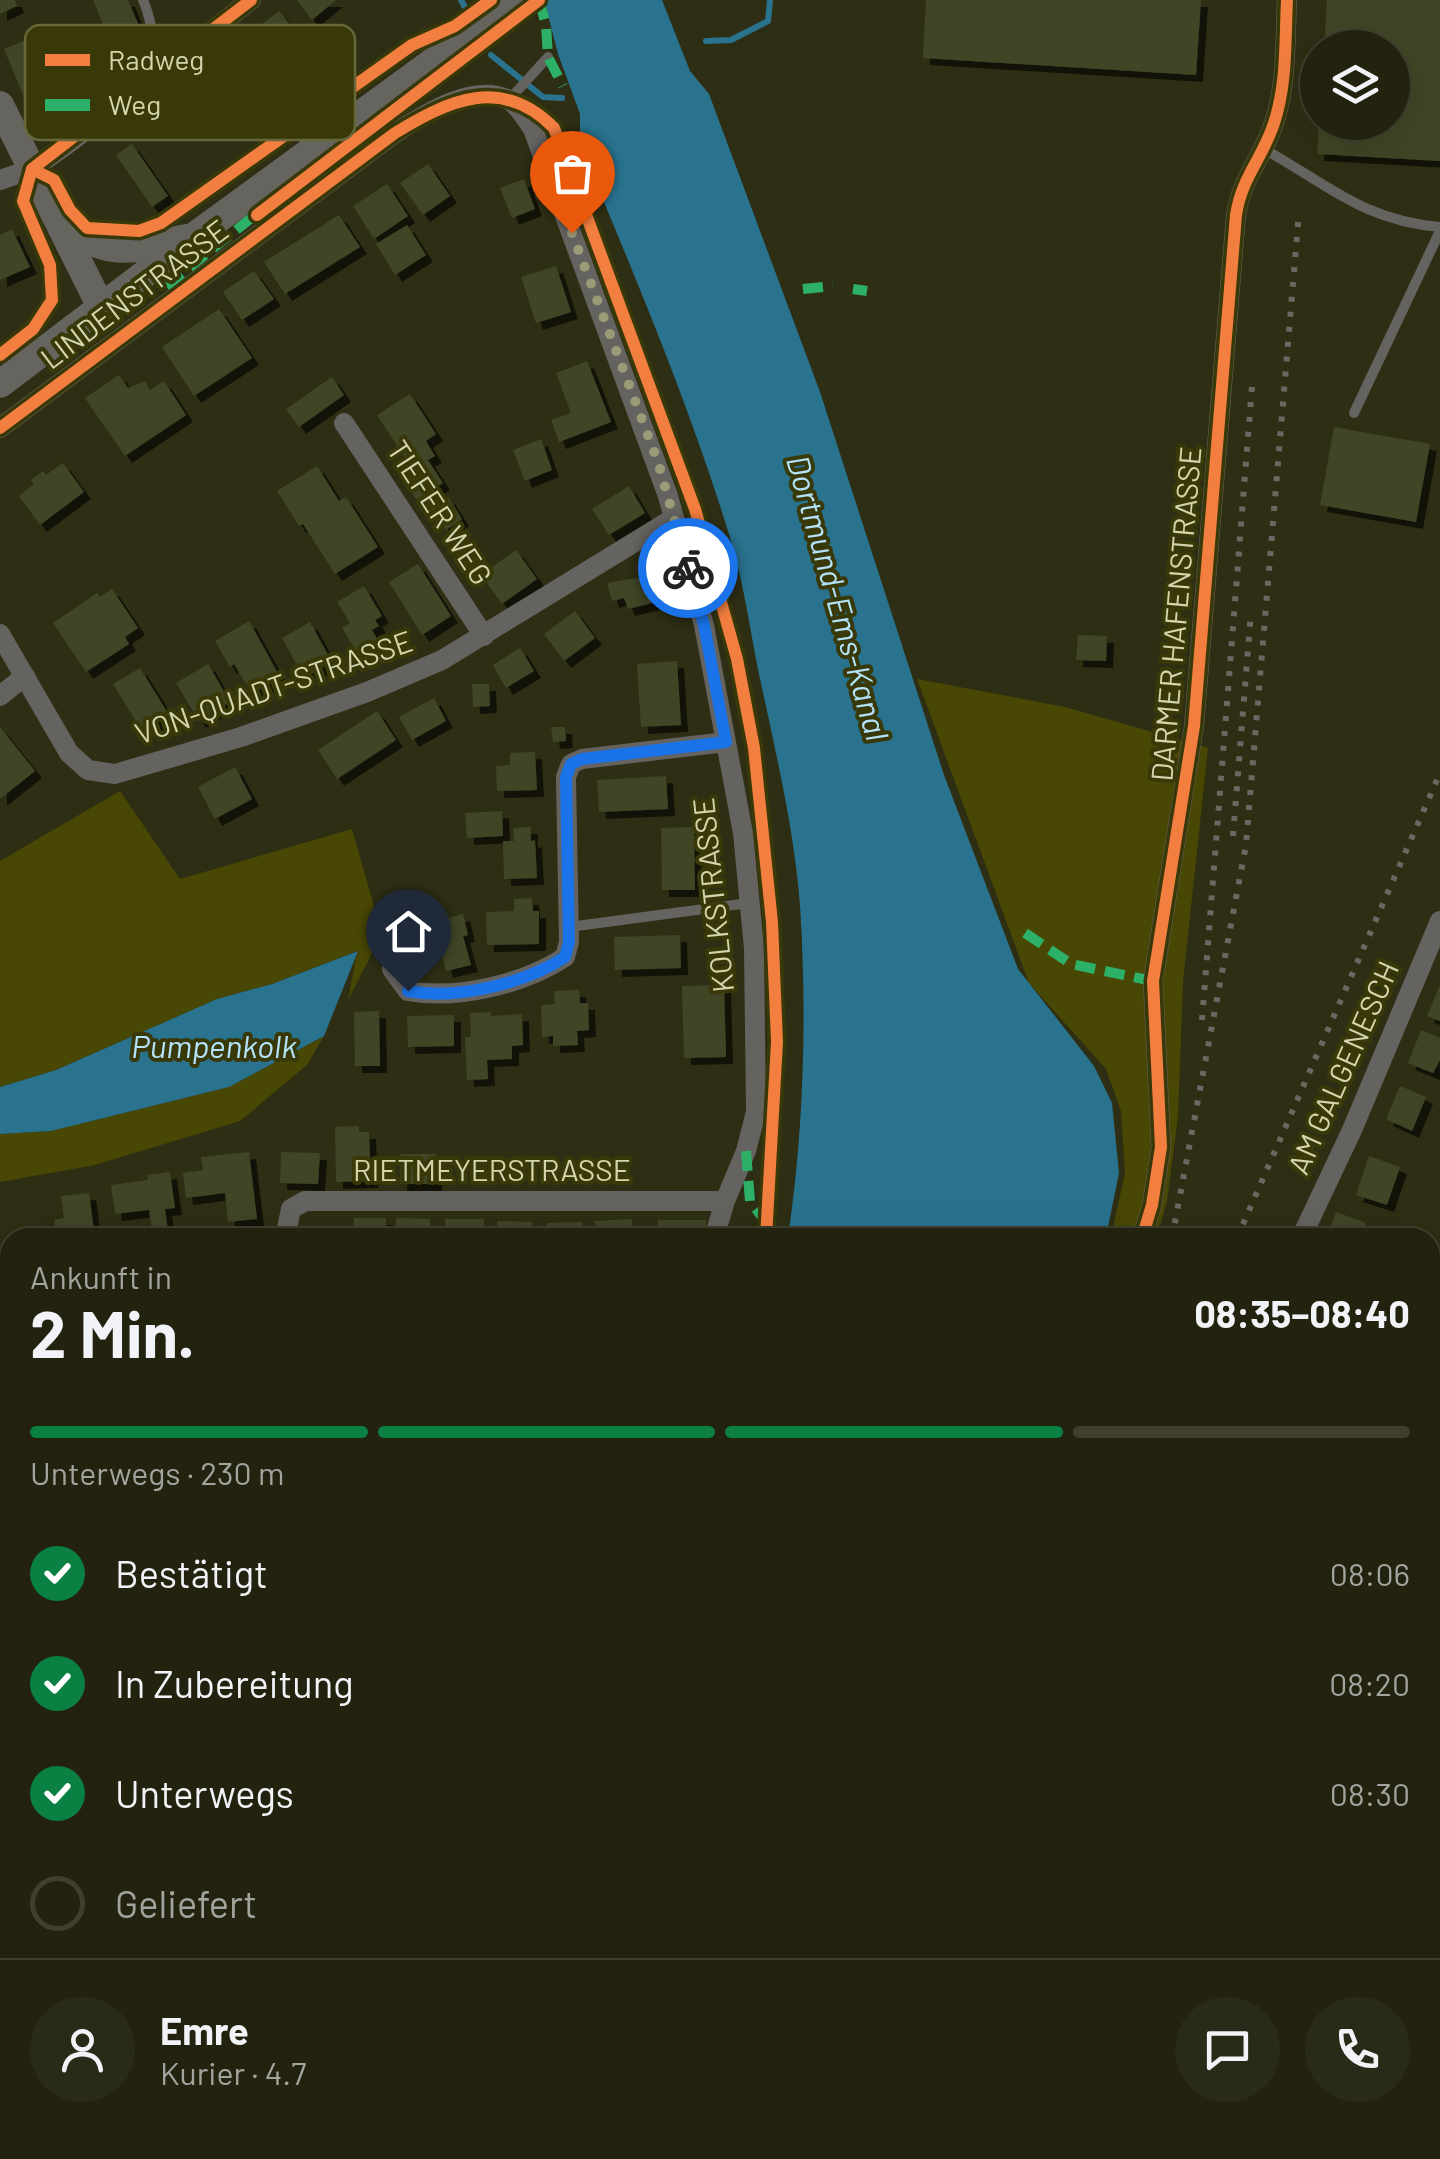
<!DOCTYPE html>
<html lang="de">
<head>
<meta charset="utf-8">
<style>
  body { margin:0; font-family:Barlow,sans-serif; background:#2a2a18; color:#f1f3f6; height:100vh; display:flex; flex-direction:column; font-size:38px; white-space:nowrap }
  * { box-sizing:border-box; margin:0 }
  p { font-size:32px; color:#a2a49e }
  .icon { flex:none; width:55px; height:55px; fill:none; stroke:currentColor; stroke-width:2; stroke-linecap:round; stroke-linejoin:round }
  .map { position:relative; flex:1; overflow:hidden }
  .panel { position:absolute; left:0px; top:1228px; width:1440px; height:932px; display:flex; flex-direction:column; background:#22220f; border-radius:30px 30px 0 0; box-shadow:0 10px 40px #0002,0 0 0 2px #3f3f2f }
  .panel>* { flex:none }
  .fabs { position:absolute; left:1300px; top:30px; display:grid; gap:20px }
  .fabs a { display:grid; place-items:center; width:110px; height:110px; border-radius:50%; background:#22220f; box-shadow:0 10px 40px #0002,0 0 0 2px #3f3f2f; font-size:50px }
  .pin { position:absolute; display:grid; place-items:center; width:85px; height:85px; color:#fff; margin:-102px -42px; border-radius:50% 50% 50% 0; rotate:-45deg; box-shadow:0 0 10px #0007 }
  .pin .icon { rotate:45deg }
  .courier { position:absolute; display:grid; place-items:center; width:100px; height:100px; margin:-50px; border:8px solid #1a73e8; border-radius:50%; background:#fff; color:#222; box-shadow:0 2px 12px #0007 }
  .overview em { font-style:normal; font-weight:700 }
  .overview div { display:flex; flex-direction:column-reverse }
  .overview { display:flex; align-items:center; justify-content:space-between; height:170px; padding:0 30px }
  h1 { font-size:65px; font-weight:700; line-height:75px }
  .bar { display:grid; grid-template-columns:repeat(4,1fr); gap:15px 10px; align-content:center; height:120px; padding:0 30px }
  .bar i { height:12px; border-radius:8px; background:#3f3f2f }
  .bar .current { background:#0b8043 }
  .bar p { grid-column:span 4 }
  .line { display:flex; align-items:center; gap:25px; padding:0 30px; border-top:2px solid #3f3f2f }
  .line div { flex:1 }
  .round { display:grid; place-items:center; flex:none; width:105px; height:105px; border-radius:52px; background:#2a2a18 }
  ol { padding:0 30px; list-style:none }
  li { display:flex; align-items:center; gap:30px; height:110px }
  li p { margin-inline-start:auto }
  li .icon { padding:10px; border-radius:50%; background:#0b8043; color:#fff; stroke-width:4 }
  li:last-child { color:#a2a49e }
  li i { width:55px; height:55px; border:5px solid #3f3f2f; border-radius:50% }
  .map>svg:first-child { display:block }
  .green { fill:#484704 }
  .water { fill:#29738f }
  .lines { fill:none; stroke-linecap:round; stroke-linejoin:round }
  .stream { stroke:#29738f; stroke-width:6 }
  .building { fill:#404528; filter:url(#shadow) }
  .lane { stroke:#646360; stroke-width:10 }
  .street { stroke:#646360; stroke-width:20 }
  .secondary { stroke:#65645f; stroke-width:28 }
  .rail { stroke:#696862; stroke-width:6; stroke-dasharray:5 10; stroke-linecap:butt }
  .quiet { stroke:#2db169; stroke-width:10; stroke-dasharray:20 10; stroke-linecap:butt }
  .cycleway-casing { stroke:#393809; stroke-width:19 }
  .cycleway { stroke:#f27e40; stroke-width:12 }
  .done { stroke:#9a9b77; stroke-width:10; stroke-dasharray:0 18 }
  .route { stroke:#1a73e8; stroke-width:12 }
  .labels { text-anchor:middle; stroke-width:8; stroke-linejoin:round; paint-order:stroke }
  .street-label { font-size:30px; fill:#d4d5ad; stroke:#393809 }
  .water-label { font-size:32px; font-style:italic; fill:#b3e3f9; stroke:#393809 }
  .key { fill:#393809; stroke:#68673a; stroke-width:2.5 }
  .key-label { font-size:28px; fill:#d4d5ad }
</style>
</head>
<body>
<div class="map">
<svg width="1440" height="2159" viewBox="0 0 1440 2159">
  <defs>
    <filter id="shadow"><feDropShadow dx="7" dy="7" stdDeviation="0" flood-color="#0009"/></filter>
  </defs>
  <rect width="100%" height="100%" fill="#2e2e14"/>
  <!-- green -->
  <path class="green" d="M917 679 1065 707 1208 748 1183 982 1178 1117 1167 1201 1157 1237H1111L1125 1173 1121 1111 1106 1069 1029 983Z
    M120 791 180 879 352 829 382 934 348 1000 357 951 272 984 217 999 56 1070 0 1087V861Z
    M324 1036 307 1065 240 1121 95 1165 0 1182V1134L51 1131 229 1087Z"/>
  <!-- water -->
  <path class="water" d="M544 0H662L690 71 709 94 820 392 944 775 1018 969 1094 1066 1112 1103 1119 1173 1106 1237H788C804 1129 807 1015 800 905 794 827 775 750 759 674 750 630 744 584 731 541 690 405 634 275 580 144V114L558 54Z
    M358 951 324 1036 229 1087 51 1131 0 1134V1087L56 1070 217 999 272 984Z
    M408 2150H572L565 2159H402Z"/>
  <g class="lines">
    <!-- stream -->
    <path class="stream" d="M461 0 467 11
      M706 41 731 40 768 21 770 0
      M491 55 543 97 562 98"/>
  </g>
  <!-- building -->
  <path class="building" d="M0 0H15L17 6 0 14Z
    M93 0H128L139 26 109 39Z
    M297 0H336L312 20Z
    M926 0H1201L1196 75 923 58Z
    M1327 0H1440V161L1317 154 1319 122H1392V48H1324Z
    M279 11 304 42 250 86 224 54Z
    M61 26 78 70 73 73 78 87 28 107 4 49Z
    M132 144 168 196 152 207 116 155Z
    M428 164 450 196 423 215 400 183Z
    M524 179 535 209 512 218 500 188Z
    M387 184 408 216 374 239 353 206Z
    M339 215 360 247 285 294 264 262Z
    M407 225 426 255 395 275 376 244Z
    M12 229 30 267 0 280V235Z
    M556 266 571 312 536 323 521 277Z
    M254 271 274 299 242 320 223 292Z
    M219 309 252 358 194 396 162 347Z
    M587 361 611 422 559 442 551 420 571 413 556 373Z
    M119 375 128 388 145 381 150 390 164 381 186 415 125 456 85 398Z
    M332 377 344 395 299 427 286 409Z
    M410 394 436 434 426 441 435 456 428 460 443 483 433 489 441 501 448 497 462 519 446 530 433 511 426 515 402 477 413 470 377 415Z
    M1334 427 1430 444 1416 522 1320 505Z
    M541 439 552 470 525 481 513 450Z
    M63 463 84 492 40 525 19 496 34 484 31 480 43 471 46 475Z
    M317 466 339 501 346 497 378 547 335 574 303 524 299 526 277 491Z
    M629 486 645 513 609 535 592 509Z
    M516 550 537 579 502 604 481 575Z
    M418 564 451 616 422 635 389 582Z
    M649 576 656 602 628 609 624 598 612 601 607 583Z
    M364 586 382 616 375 620 379 626 372 630 382 647 361 660 342 628 350 623 337 602Z
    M112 589 138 628 125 637 129 644 86 672 53 623 97 593 100 597Z
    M575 611 595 638 564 661 544 634Z
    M249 621 280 677 252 694 234 664 230 667 215 641Z
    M310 622 332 662 304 678 282 638Z
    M1078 635 1107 636 1106 661 1076 660Z
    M520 648 534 671 506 688 493 665Z
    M677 661 681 725 641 727 637 664Z
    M208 664 230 702 199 721 176 683Z
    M140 668 169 715 142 731 113 684Z
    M472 684H489L490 706 473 707Z
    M434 698 446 721 412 740 399 717Z
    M377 711 396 740 337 779 318 750Z
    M0 727 35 771 0 799Z
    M551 727H565L566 741 553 742Z
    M535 752 537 790 497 791 496 766 510 765V753Z
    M235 767 252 799 215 819 198 787Z
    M666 776 668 809 599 812 597 780Z
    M502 811 503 836 467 838 465 813Z
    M531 827V841L535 840 537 878 504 879 503 841H514L513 828Z
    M694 827 695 890H662L661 828Z
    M532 898 533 911H539V944L487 945 486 912 514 911V899Z
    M463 914 468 935 463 936 471 965 446 971 440 946 414 953 407 929Z
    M680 935 681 968 615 970 614 937Z
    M724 985 726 1057 684 1058 682 986Z
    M1440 985V1021L1427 1016Z
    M579 990 580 1003H588L589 1030 577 1031 578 1045 553 1046V1036L542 1037 541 1005 555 1004 554 991Z
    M379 1011 380 1066H355L354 1012Z
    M491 1012V1016L522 1014 523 1045 512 1046V1059L487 1060 488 1079 467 1080 465 1037H471L470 1013Z
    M454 1015V1046L408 1047 407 1016Z
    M1421 1030 1440 1038V1060L1433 1073 1408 1063Z
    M1400 1086 1426 1097 1412 1131 1386 1119Z
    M359 1126V1132H369L371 1181 336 1182 335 1127Z
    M249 1152 257 1219 228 1222 225 1193 186 1198 183 1173 203 1170 201 1157Z
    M281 1152 320 1153 318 1184 280 1183Z
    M400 1154H436L435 1184H400Z
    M1369 1156 1400 1167 1387 1205 1356 1195Z
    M170 1172 175 1208 165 1209 169 1238H153L149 1210 115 1214 111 1185 148 1180 147 1175Z
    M89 1193 95 1238H57L54 1220 64 1218 61 1196Z
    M1336 1212 1366 1223 1362 1233 1374 1238H1326Z
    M354 1218H386V1238H324L323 1227H354Z
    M396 1218 430 1219V1238H395Z
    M445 1219H484V1238H445Z
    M632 1219 633 1238H596L595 1221Z
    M658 1220H706V1238H658Z
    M497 1221 532 1222V1238H497Z
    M582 1222V1238H547V1223Z
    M1430 1289H1440V1345H1430Z
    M9 1330 10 1360 0 1363V1333Z
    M1430 1437H1440V1477H1430Z
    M1430 1485H1440V1528H1431Z
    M1432 1544H1440V1577H1432Z
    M1430 1611H1440V1684H1430Z
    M1430 1974 1440 2001V2005L1433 2008 1440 2036 1430 2039Z
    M1440 2099V2134L1430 2135V2101Z
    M925 2150H968L952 2159H930Z
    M1047 2150H1092L1079 2159H1054Z
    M1330 2150 1332 2159H1295L1304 2155V2151Z
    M1352 2150H1388L1390 2159H1353Z"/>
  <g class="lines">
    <!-- lane -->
    <path class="lane" d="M143 0C153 22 152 45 164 67
      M509 100 548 57
      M1264 149C1329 185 1362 220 1440 227
      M1354 413 1440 231
      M569 927 749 903
      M1430 1596 1440 1597
      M1430 1694 1440 1695"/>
    <!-- street -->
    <path class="street" d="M0 180 32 169 73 140 251 0
      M344 423 484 636
      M0 428 395 133C424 115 472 83 507 99 518 104 526 119 533 129L668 496 704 625 743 833 754 948 756 1112 746 1151 725 1201 714 1238
      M0 634 69 753 88 770 115 774 241 737 367 692 442 660 674 518
      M0 696 25 676
      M392 969 408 991C457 1000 524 984 565 957L569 942 566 777 571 764 582 759 726 742
      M285 1238 291 1209 305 1201H725
      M1142 1238 1152 1205 1161 1147 1153 981 1194 726 1236 215C1242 176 1263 158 1274 123 1287 85 1285 40 1287 0
      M1301 1238 1352 1130 1440 921
      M0 1308 10 1305
      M1430 1369H1440
      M0 1476 10 1471
      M1430 1879 1440 1872
      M1430 2065 1440 2061
      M1157 2150 1159 2159
      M618 2159 625 2150
      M1236 2159 1252 2150"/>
    <!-- secondary -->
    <path class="secondary" d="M0 105 101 307
      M59 221C104 259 132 251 186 238
      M0 384 196 235 517 0"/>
    <!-- rail -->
    <path class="rail" d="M1233 836 1251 612
      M1202 1020 1252 386
      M1172 1238 1246 845 1299 212
      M1237 1238 1440 773
      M850 2159 854 2150"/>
    <!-- quiet -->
    <path class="quiet" d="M539 0 546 25 548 57 563 86
      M166 286 264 208
      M803 289 833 286
      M853 289 867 291
      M1025 933 1071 964 1153 981
      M746 1151 750 1201 765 1221
      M1430 1943 1440 1994
      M354 2159 361 2150
      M382 2159 389 2150"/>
    <!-- cycleway casing -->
    <g class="cycleway-casing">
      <path id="cycleway" d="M32 169 54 180 70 210 87 228 139 231 161 223 412 45 455 26 491 0
        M32 169 251 0
        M257 215 539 0
        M0 355 33 329 52 300 50 265 23 201 32 169
        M0 428 395 133C449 100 502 75 554 128L695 509 737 659 754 748 772 922 777 1042 766 1238
        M1142 1238 1152 1205 1161 1147 1153 981 1194 726 1236 215C1242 176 1263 158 1274 123 1287 85 1285 40 1287 0"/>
    </g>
    <!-- cycleway -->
    <use href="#cycleway" class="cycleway"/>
  </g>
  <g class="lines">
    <!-- done -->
    <path class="done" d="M572 233 658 462 688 568"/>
    <!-- route -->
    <path class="route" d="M408 991C456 1000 524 984 565 957L569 942 566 777 571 764 582 759 726 742 704 625 688 568"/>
  </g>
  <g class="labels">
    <!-- street labels -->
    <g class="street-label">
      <text transform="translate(135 295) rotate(-37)" y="10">LINDENSTRASSE</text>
      <text transform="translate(439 513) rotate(57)" y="10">TIEFER WEG</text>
      <text transform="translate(1177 614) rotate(-85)" y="10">DARMER HAFENSTRASSE</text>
      <text transform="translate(274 688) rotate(-19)" y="10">VON-QUADT-STRASSE</text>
      <text transform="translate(714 895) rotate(-96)" y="10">KOLKSTRASSE</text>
      <text transform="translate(1344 1068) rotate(-66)" y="10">AM GALGENESCH</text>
      <text x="492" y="1181">RIETMEYERSTRASSE</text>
    </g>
    <!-- water labels -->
    <g class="water-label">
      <text transform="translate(837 598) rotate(74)" y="11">Dortmund-Ems-Kanal</text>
      <text x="214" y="1058">Pumpenkolk</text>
    </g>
  </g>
  <!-- legend -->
  <rect x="25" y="25" width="330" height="115" rx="15" class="key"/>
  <rect x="45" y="54" width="45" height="12" fill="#f27e40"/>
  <rect x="45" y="99" width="45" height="12" fill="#2db169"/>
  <g class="key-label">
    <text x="108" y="70">Radweg</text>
    <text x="108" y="115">Weg</text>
  </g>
</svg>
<div class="fabs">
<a><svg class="icon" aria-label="layers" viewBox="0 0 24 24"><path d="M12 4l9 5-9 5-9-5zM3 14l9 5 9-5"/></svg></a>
</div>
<div class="pin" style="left:572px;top:233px;background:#ea580c"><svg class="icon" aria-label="bag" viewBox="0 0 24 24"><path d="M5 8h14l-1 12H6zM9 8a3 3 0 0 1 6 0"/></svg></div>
<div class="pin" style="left:408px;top:991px;background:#1f2937"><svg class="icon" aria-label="home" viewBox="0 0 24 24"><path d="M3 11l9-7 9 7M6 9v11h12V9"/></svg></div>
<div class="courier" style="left:688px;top:568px"><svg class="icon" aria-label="bike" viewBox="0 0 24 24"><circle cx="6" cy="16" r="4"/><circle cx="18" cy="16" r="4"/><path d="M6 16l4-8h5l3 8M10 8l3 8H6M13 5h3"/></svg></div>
<section class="panel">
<div class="overview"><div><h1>2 Min.</h1><p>Ankunft in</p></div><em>08:35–08:40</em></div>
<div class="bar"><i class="current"></i><i class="current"></i><i class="current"></i><i></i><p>Unterwegs · 230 m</p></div>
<ol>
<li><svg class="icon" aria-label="check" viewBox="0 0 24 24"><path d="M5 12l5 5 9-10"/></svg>Bestätigt<p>08:06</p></li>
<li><svg class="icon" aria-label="check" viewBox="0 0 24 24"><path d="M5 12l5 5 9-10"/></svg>In Zubereitung<p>08:20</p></li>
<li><svg class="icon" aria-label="check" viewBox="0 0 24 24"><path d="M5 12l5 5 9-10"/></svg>Unterwegs<p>08:30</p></li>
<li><i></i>Geliefert</li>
</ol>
<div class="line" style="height:180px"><a class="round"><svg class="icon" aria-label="person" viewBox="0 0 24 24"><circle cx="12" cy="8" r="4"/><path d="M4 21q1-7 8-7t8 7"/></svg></a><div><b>Emre</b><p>Kurier · 4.7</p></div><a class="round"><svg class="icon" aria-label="chat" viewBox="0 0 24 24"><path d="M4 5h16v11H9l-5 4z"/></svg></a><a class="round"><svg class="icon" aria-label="phone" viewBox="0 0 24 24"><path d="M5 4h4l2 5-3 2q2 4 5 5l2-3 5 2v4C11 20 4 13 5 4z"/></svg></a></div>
</section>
</div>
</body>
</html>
